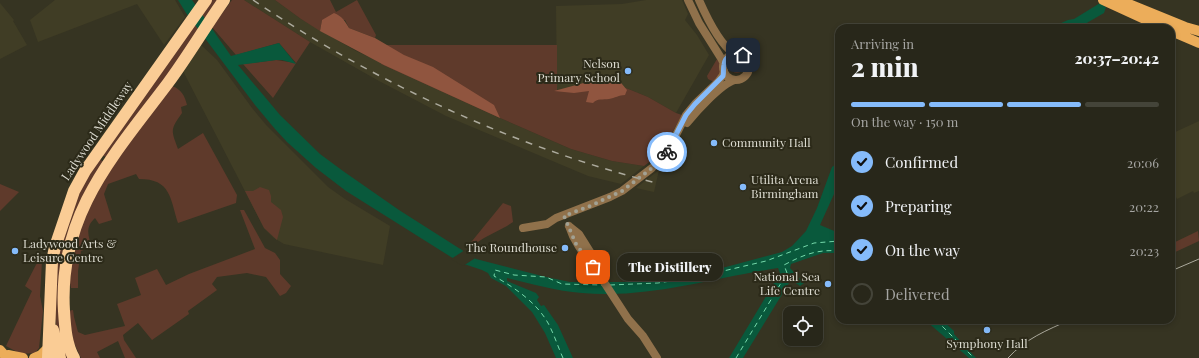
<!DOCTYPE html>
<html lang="en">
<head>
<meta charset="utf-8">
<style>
  body { margin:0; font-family:"Playfair Display",serif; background:#302f23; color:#f1f3f6; height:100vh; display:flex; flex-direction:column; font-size:15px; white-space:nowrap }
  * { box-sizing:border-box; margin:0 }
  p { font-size:13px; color:#a5a5a2 }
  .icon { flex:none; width:22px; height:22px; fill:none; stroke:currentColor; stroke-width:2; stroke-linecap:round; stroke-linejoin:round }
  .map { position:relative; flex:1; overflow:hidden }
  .panel { position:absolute; left:835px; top:24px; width:340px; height:300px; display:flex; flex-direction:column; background:#28271a; border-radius:12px; box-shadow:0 2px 6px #0003,0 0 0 1px #444439 }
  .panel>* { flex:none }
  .buttons { position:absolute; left:783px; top:306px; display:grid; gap:8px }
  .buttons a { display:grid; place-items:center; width:40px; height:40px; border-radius:8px; background:#28271a; box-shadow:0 2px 6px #0003,0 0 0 1px #444439; font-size:20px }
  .pin { position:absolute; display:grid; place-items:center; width:34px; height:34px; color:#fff; margin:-17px; border-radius:8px; box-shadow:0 2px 6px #0006 }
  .courier { position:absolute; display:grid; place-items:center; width:40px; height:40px; margin:-20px; border:3px solid #85bbfb; border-radius:50%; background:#fff; color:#222; box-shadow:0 1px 5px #0007 }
  .bubble { position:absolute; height:28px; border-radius:12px; background:#28271a; box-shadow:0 2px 6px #0003,0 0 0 1px #444439; font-size:13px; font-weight:800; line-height:28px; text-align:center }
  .headline em { font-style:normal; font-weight:800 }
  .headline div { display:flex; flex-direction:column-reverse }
  .headline { display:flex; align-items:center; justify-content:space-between; height:68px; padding:0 16px }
  h1 { font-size:26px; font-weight:800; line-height:30px }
  .bar { display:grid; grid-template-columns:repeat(4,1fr); gap:6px 4px; align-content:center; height:48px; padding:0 16px }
  .bar i { height:5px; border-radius:3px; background:#444439 }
  .bar .selected { background:#85bbfb }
  .bar p { grid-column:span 4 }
  ol { padding:0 16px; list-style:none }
  li { display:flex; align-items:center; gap:12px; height:44px }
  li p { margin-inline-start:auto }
  li .icon { padding:4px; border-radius:50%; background:#85bbfb; color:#111; stroke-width:4 }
  li:last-child { color:#a5a5a2 }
  li i { width:22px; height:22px; border:2px solid #444439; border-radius:50% }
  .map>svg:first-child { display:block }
  .built { fill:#403d25 }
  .green { fill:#5f3a2b }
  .forest { fill:#90553f }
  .water { fill:#09593c }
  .pier { fill:#363422 }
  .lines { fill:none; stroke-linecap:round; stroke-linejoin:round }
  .ferry { stroke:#75d9ab; stroke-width:1; stroke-dasharray:5 4; stroke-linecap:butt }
  .minor { stroke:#90714b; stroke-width:8 }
  .major { stroke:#ecad5a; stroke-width:10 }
  .highway { stroke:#facc95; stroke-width:12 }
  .tram { stroke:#acaa9d; stroke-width:1 }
  .rail { stroke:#acaa9d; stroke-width:1.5; stroke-dasharray:7 7; stroke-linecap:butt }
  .done { stroke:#a2a193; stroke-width:4; stroke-dasharray:0 7.2 }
  .route { stroke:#85bbfb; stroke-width:5 }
  .poi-dot { fill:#85bbfb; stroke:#2c2a19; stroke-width:1.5 }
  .labels { text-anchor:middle; stroke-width:4; stroke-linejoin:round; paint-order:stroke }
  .poi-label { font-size:12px; fill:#dcdbd0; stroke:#2c2a19; text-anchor:end }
  .street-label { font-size:12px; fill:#dcdbd0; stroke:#2c2a19 }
</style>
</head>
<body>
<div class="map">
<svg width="1199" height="358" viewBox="0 0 1199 358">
  <rect width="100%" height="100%" fill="#363422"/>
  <!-- built -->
  <path class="built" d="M55 0H175L185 17 164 45 137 4 38 42 30 20Z
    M244 0H275L301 19 356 51 500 118 571 149 612 161 644 166 621 184 588 176 446 116 379 81 310 42Z
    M646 0H682L688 14 685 20 697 35 709 55 676 113 648 97 626 88 557 90 556 6 622 4Z
    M0 3 14 20 13 21 27 45 0 59Z
    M200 44 217 60 252 108 267 126 328 187 345 199 390 226 383 265 284 244 274 238 264 228 183 71Z
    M1199 121V191L1194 193 1193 191 1177 199 1171 187V134Z
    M659 170 654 192 636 188Z"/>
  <!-- green -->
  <path class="green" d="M208 0H220L174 67 106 157 102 155Z
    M232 0H244L310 42 273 98 243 64 276 60 296 63 279 43 236 55 212 27Z
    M275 0H330L336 12 357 0 376 35 375 38 349 28 345 20H322L320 31 301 19Z
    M381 45H557V90L626 88 648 97 676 113 682 115 660 154 644 166 612 161 571 149 500 118 381 64Z
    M730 66a7 7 0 1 1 14 0a7 7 0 1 1-14 0Z
    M717 59 720 64 721 72 714 82 708 79 707 76Z
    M172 86C181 89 185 96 187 105L181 107 182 113C170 130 171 130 178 149L203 133 237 195 236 203 178 223C170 198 171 179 139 179L136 174 108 184 104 194 112 220 99 224 95 218C85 227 88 236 92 247L81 251 78 271V288H71L70 283 71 255 89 202 130 140Z
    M99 159 104 162 69 236V358H64L57 332 55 318 56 260 77 192Z
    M0 184 19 192 0 211Z
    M260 187 269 190 271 196V202L281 210 283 217 277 240 264 228 245 191H253Z
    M503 203 511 206 513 222 507 226 484 238 470 247 468 246Z
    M240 210H244L265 248 275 253 280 260V274L291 286 286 293 280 296 266 277 247 273 217 277 212 284 217 290 188 311 189 314 152 340 138 323 123 335 124 340 136 358H125L118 341 97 352 100 358H81L73 341 68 311 73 310 74 317 78 332 85 335 125 326 117 304 141 295 135 278 157 269 166 285 189 274 255 249Z
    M1198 231 1199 241 1171 254V244Z
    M40 260 42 261 40 296 43 311 39 348 35 353 21 354 6 346 32 291 25 286 38 261Z"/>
  <!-- forest -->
  <path class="forest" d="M334 13C342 16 345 21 349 28L375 38 404 55 433 67 494 105 500 118 384 65 320 31 322 20Z
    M602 78H617L627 90 625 95C619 95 615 98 609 99 603 100 597 98 593 103L586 102 589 91 574 93 554 91Z"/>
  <!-- water -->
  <path class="water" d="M178 0H192L231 56 279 43 296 64 282 60H276L238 65 280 115 320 154 343 171 399 210 476 259 546 277 570 282H626L670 278 726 267 782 252 792 246 806 231 817 208 832 167 839 162V183L820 225 839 233V253H823L791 264 790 268 804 283 800 286 793 281 789 283 743 358H729L780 273 778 268C712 278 649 299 582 293 556 291 532 284 507 278V281L536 293 539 297 537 300 541 306 544 305 558 325 573 358H556L545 333 532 312 506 286 491 278 488 273 482 270 464 264 451 257 346 191 316 168 287 142 275 129 255 105 186 13Z
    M1105 0H1112L1103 6 1106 7 1104 13 1078 28H1050L1068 20 1074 19Z
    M925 320H942L954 331V334L976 358H969Z"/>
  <!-- pier -->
  <path class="pier" d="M465 250 477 257 463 266 451 259Z"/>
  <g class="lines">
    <!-- ferry -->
    <path class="ferry" d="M610 285 658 283 702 276 766 261 814 243 839 241
      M929 320 931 325
      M936 320 974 358
      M563 358C558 347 554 334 548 323 536 302 515 288 494 276L495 270 514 275 546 277 562 284 602 285
      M736 358 787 273 784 265C803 255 817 249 839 251"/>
    <!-- minor -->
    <path class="minor" d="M688 0 699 23 721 58 724 64
      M699 0C706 16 720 44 734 54
      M723 67a13 13 0 1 1 26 0a13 13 0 1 1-26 0Z
      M687 123C697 111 721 84 735 80
      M569 226 579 234 599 266 602 279 628 319 643 336 657 358
      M569 226C574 242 584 254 594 267
      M523 228 547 224 556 218 610 197 622 191 652 168 667 153 686 115 695 104 718 82 723 75 724 71"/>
    <!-- major -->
    <path class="major" d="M1103 0 1164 28
      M1119 0 1185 27 1199 31
      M1171 31 1199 43
      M0 350 7 358
      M8 355 23 358
      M34 358 41 355 48 348"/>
    <!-- highway -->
    <path class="highway" d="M53 330 60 358
      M48 358 52 261 55 247 74 191 85 171 206 0
      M74 358C66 344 65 327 64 311 58 214 114 155 168 83 188 56 205 27 224 0"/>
    <!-- tram -->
    <path class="tram" d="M1171 271 1199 259
      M1008 358C1025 339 1047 330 1070 320"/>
    <!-- rail -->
    <path class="rail" d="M253 0C376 83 512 146 656 183"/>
  </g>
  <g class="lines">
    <!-- done -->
    <path class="done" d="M593 267 576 244 564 216 590 206 622 191 652 168 663 158 667 152"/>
    <!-- route -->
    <path class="route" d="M667 152 686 115 695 104 723 76C724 72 723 69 724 65 725 55 734 53 743 55"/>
  </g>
  <!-- markers -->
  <g class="poi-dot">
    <circle cx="628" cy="71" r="4"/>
    <circle cx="714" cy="143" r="4"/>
    <circle cx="743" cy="187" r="4"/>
    <circle cx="565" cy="248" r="4"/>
    <circle cx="15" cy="251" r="4"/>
    <circle cx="828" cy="284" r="4"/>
    <circle cx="987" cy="330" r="4"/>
  </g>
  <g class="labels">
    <!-- poi labels -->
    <g class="poi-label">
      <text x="620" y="68">Nelson<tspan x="620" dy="14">Primary School</tspan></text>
      <text x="722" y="147" text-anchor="start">Community Hall</text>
      <text x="751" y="184" text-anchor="start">Utilita Arena<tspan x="751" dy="14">Birmingham</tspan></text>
      <text x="23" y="248" text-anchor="start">Ladywood Arts &amp;<tspan x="23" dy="14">Leisure Centre</tspan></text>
      <text x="557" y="252">The Roundhouse</text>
      <text x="820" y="281">National Sea<tspan x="820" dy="14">Life Centre</tspan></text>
      <text x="987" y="348" text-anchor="middle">Symphony Hall</text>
    </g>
    <!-- street labels -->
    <g class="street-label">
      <text transform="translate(97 131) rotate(-56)" y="4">Ladywood Middleway</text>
    </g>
  </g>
</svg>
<div class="buttons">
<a><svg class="icon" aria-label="locate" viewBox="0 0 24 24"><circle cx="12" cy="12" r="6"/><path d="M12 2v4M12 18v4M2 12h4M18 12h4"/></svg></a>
</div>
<div class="pin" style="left:593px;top:267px;background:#ea580c"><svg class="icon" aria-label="bag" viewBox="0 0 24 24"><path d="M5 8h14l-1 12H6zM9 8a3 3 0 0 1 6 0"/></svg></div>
<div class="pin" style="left:743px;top:55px;background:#1f2937"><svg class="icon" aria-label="home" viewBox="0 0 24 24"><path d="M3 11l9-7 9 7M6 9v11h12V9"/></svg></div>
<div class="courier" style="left:667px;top:152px"><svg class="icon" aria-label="bike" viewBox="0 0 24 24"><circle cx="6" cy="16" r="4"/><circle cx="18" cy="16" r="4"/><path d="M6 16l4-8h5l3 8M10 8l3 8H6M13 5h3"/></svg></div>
<div class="bubble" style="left:617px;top:253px;width:106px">The Distillery</div>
<section class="panel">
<div class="headline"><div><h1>2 min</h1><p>Arriving in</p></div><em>20:37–20:42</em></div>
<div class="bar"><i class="selected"></i><i class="selected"></i><i class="selected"></i><i></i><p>On the way · 150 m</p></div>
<ol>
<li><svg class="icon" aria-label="check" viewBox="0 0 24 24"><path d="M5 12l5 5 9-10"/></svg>Confirmed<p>20:06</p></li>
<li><svg class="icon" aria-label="check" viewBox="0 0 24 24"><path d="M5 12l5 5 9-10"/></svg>Preparing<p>20:22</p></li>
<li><svg class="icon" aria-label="check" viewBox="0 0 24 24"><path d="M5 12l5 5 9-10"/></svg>On the way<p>20:23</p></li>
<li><i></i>Delivered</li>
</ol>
</section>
</div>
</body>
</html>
